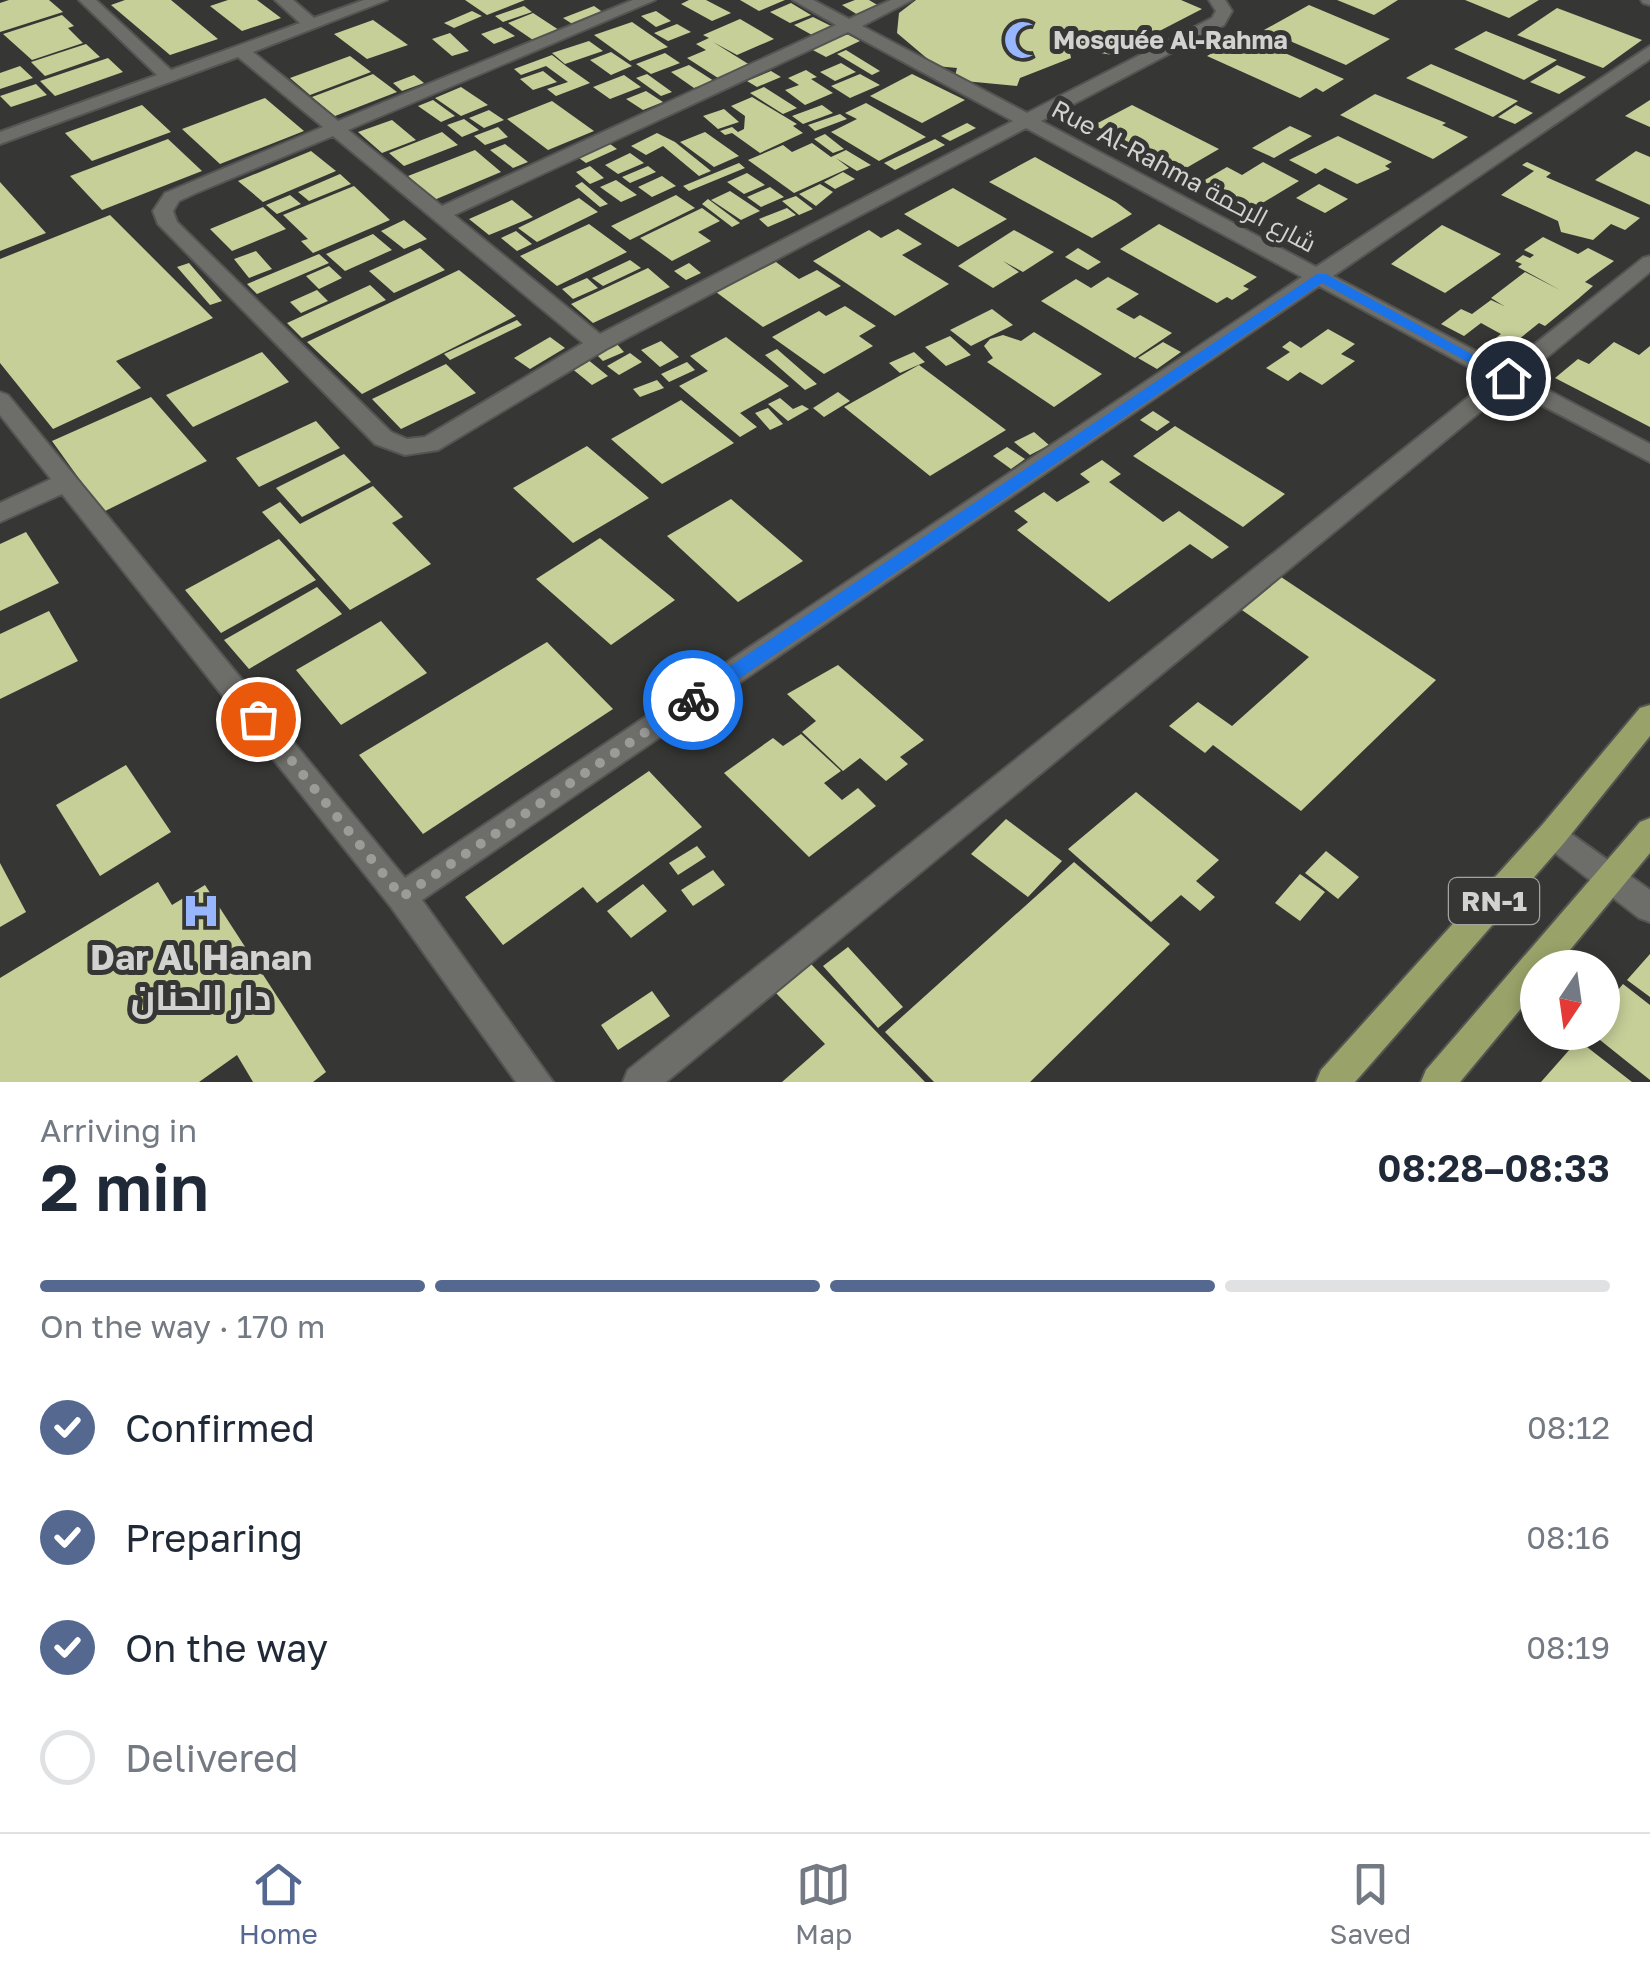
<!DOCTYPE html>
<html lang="en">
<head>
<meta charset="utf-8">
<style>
  body { margin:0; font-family:"Golos Text",Cairo,sans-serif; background:#f6f6f7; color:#1f2937; height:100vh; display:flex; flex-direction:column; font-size:38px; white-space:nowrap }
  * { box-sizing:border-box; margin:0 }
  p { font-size:32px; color:#747a83 }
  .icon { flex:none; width:55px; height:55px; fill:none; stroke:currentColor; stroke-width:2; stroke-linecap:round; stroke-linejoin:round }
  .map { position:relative; height:1082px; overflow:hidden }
  .details { display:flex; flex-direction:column; background:#fff; flex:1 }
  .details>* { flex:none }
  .needle { width:65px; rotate:193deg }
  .controls { position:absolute; left:1520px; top:950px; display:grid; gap:20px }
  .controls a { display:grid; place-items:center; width:100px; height:100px; border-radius:50%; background:#fff; box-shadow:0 5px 15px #0003; font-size:50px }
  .pin { position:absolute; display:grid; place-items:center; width:85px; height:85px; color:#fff; margin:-42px; border:5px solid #fff; border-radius:50%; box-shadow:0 2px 10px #0007 }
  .courier { position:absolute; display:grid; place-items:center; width:100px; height:100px; margin:-50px; border:8px solid #1a73e8; border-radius:50%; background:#fff; color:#222; box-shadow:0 2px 12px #0007 }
  .overview em { font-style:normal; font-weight:600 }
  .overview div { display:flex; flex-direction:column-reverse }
  .overview { display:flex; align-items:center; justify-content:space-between; height:170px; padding:0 40px }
  h1 { font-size:65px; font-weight:600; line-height:75px }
  .bar { display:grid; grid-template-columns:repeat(4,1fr); gap:15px 10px; align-content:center; height:120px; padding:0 40px }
  .bar i { height:12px; border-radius:8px; background:#e0e1e3 }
  .bar .current { background:#556890 }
  .bar p { grid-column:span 4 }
  ol { padding:0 40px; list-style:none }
  li { display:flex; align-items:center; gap:30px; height:110px }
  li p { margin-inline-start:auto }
  li .icon { padding:10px; border-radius:50%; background:#556890; color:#fff; stroke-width:4 }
  li:last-child { color:#747a83 }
  li i { width:55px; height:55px; border:5px solid #e0e1e3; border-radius:50% }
  .tabs { display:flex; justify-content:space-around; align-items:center; height:140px; border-top:2px solid #e0e1e3; background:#fff; font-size:28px; color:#747a83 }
  .tabs a { display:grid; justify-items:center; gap:5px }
  .tabs .current { color:#556890 }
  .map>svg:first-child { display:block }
  .building { fill:#c6cf98 }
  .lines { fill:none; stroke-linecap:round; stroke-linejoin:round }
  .minor-casing { stroke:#545452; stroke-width:4 }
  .major-casing { stroke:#545452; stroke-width:4 }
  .minor { fill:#6d6e6a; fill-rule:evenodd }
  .major { fill:#99a269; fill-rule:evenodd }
  .route { fill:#1a73e8 }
  .done { stroke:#9b9c9a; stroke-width:10; stroke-dasharray:0 18 }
  .labels { text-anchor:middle; stroke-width:10; stroke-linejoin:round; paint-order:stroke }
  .far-poi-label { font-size:25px; font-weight:bold; fill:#d2d3d1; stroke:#363734; text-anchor:start }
  .far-street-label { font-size:25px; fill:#d2d3d1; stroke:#363734 }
  .shield { fill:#363734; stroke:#a3a4a2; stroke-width:2.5 }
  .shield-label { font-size:28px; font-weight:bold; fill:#d2d3d1 }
  .near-poi-label { font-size:35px; font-weight:bold; fill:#d2d3d1; stroke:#363734 }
</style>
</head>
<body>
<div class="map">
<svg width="1650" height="1082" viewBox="0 0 1650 1082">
  <rect width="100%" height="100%" fill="#363734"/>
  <!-- building -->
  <path class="building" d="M9 0H49L63 12 0 32V3Z
    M125 0H171L218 39 170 55 111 5Z
    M228 0H257L281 18 242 31 210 6Z
    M465 0H525L487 15Z
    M689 0H706L731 13 712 21 681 4Z
    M740 0H785L759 11Z
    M855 0H869L879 6 858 15 842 5Z
    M916 0H1181L1202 9 1113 55 1069 48 1071 58 1020 78 1017 86 954 80 957 68 936 66 897 33 899 13Z
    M1337 0H1398L1374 15Z
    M1465 0H1539L1509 18Z
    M791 3 811 15 790 23 770 12Z
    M1309 5 1390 39 1346 65 1264 30Z
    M524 6 532 12 503 22 495 16Z
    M594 6 604 13 574 25 563 18Z
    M1557 8 1642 40 1603 68 1517 35Z
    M472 11 482 16 454 28 444 23Z
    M656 11 671 21 656 27 641 16Z
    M533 13 559 30 533 40 508 23Z
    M62 15 74 26 68 28 83 43 32 60 3 34Z
    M813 17 831 26 812 35 794 25Z
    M740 19 774 39 737 55 713 42 750 65 718 78 687 58 706 50 696 44 709 38 703 35Z
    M373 20 408 45 367 59 334 34Z
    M632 22 668 47 630 61 594 35Z
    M677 24 691 32 668 41 654 33Z
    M501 27 515 36 494 44 481 34Z
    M1486 31 1557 60 1524 80 1454 49Z
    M843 32 860 41 826 57 809 48Z
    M450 33 469 51 452 56 432 39Z
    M1244 35 1344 79 1323 92 1316 88 1300 98 1207 56Z
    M589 41 603 51 565 64 552 53Z
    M86 44 100 57 45 76 31 62Z
    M846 50 880 71 872 75 837 54Z
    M611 52 632 66 611 75 590 60Z
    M665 53 680 63 651 74 636 64Z
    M552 55 566 66 590 83 556 96 547 89 568 82 546 66 521 75 514 69Z
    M350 56 371 72 310 95 290 78Z
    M108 58 123 72 55 96 40 81Z
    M841 63 856 72 835 81 820 72Z
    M1431 64 1518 101 1493 117 1406 78Z
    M689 65 714 81 694 88 671 72Z
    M1557 65 1586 77 1559 94 1530 82Z
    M20 66 33 78 0 89V73Z
    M806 70 817 77 811 79 833 93 805 105 785 90 799 85 788 78Z
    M543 71 557 82 533 90 520 79Z
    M771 71 781 77 757 87 747 81Z
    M373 74 397 92 335 116 312 97Z
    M647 74 672 92 661 96 636 78Z
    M860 74 880 85 850 98 831 86Z
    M912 74 965 100 922 123 870 96Z
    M414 75 424 83 402 91 393 83Z
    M624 75 641 87 610 99 593 87Z
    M36 84 47 95 11 107 0 96Z
    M461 87 488 105 461 116 435 98Z
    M764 87 797 108 783 114 750 93Z
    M646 91 663 102 643 110 626 99Z
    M1375 94 1446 123 1442 125 1468 137 1433 159 1340 115Z
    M752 97 797 124 793 126 803 133 760 153 732 133 725 135 720 131 732 127 738 132 744 129 745 116 731 106Z
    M265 98 304 131 220 164 182 129Z
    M433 100 455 116 441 122 418 106Z
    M1650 100V127L1625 116Z
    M552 101 594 131 548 150 507 119Z
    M866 103 926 137 879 161 831 132 857 119 845 113Z
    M142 105 171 132 92 161 65 133Z
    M822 105 833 113 803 124 792 116Z
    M1132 105 1219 149 1181 171 1094 125Z
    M1516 105 1533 113 1515 124 1498 117Z
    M724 109 739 122 718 129 703 116Z
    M489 110 504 120 484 128 469 118Z
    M840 114 847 119 815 131 808 125Z
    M464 119 479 130 462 137 447 125Z
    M392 120 416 140 382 153 358 132Z
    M967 123 976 128 950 141 941 136Z
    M1290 126 1312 136 1274 158 1252 148Z
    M498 127 508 137 485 145 474 136Z
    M442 132 458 145 404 166 389 153Z
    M705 132 739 156 714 167 680 142Z
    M657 133 675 142 711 171 699 176 663 146 646 155 631 146Z
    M825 134 844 149 833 153 814 139Z
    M1338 136 1392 162 1385 166 1390 169 1357 184 1325 168 1316 174 1289 160Z
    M168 139 202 171 102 210 70 176Z
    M935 139 945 145 895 170 884 163Z
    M812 143 831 157 846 150 871 165 857 171 836 158 849 168 794 193 748 160 783 145 792 152Z
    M505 144 528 162 513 168 490 150Z
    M610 144 617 149 586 163 579 158Z
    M475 150 501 172 434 200 408 176Z
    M311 151 336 171 263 202 238 181Z
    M1636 151 1650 157V205L1595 180Z
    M630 153 644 163 618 174 605 165Z
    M1035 157 1116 202 1132 214 1092 238 989 182Z
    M1263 162 1299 181 1254 208 1203 181 1227 167 1242 175Z
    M1527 162 1551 173 1546 177 1640 218 1625 230 1611 224 1593 240 1561 232 1558 221 1501 195 1534 171 1522 165Z
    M739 163 745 168 689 191 683 186Z
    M590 166 604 178 590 184 576 172Z
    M648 166 656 172 630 183 622 177Z
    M843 172 855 179 835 189 824 182Z
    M747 173 765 185 744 194 727 182Z
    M340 174 351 184 309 201 298 192Z
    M662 176 676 186 652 197 638 187Z
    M616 180 637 195 621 202 600 187Z
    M0 182 46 233 0 251Z
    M582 182 608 204 600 207 575 186Z
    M820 184 833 192 816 206 799 194Z
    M1319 184 1348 199 1325 213 1296 198Z
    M354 186 390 220 313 253 301 241 308 239 283 215Z
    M770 187 784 197 761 207 747 197Z
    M953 188 1007 219 958 247 904 214Z
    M730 191 760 211 741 220 711 200Z
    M290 195 301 204 277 214 266 205Z
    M676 195 695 208 630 240 611 226Z
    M1224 195 1258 213 1245 221 1211 202Z
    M796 196 813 209 799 215 782 201Z
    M579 198 598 212 537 242 518 228Z
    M708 199 740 223 732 227 702 204Z
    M512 200 533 217 489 235 469 219Z
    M263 207 286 229 232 251 210 229Z
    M702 208 720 221 698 232 711 241 672 261 640 238Z
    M787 208 796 215 768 227 759 219Z
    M110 215 213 318 116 361 141 388 53 429 0 363V259Z
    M404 220 427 239 404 249 381 231Z
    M589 224 627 252 557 286 520 256Z
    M1159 224 1257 277 1243 286 1249 289 1232 300 1227 297 1217 303 1120 249Z
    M1442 225 1501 254 1445 293 1391 264Z
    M898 229 922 244 902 255 949 284 895 316 813 261 869 230 881 238Z
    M1014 230 1054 252 1023 272 1003 261 1019 272 993 288 958 266Z
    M516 231 532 244 517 251 501 238Z
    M373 234 392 250 345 271 326 254Z
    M1543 237 1578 254 1588 248 1614 261 1585 282 1593 286 1578 299 1545 326 1539 323 1498 356 1483 348 1501 334 1481 323 1464 336 1441 324 1461 309 1472 314 1491 300 1504 306 1491 298 1525 272 1560 290 1518 267 1522 264 1515 261 1523 255 1530 258 1534 255 1524 250Z
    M420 248 445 270 394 293 369 271Z
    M1078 248 1101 262 1088 270 1065 257Z
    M256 251 272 269 249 278 234 259Z
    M319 254 329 263 257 294 247 284Z
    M630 260 641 268 603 286 592 278Z
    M776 262 799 279 817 270 841 286 763 327 716 292Z
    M189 263 222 301 210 305 177 267Z
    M689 263 701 273 686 280 674 271Z
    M329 266 342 278 319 289 306 276Z
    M648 268 670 287 593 323 571 304Z
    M459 270 516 316 362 394 307 342Z
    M1108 277 1139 294 1116 309 1134 319 1140 315 1172 333 1135 358 1041 301 1076 279 1091 288Z
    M587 278 598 288 573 299 562 289Z
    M370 285 386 300 302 338 287 323Z
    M317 290 328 301 301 313 290 302Z
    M845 306 876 326 859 336 873 346 824 374 772 337 819 311 826 316Z
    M992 309 1013 325 971 346 950 330Z
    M517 320 522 325 450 360 444 354Z
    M1328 329 1355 344 1341 354 1355 361 1322 385 1300 372 1288 381 1266 368 1290 352 1282 347 1290 341 1301 348Z
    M1034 332 1102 374 1054 407 987 362 993 358 984 346 990 339 1003 335 1021 341Z
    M950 336 971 355 946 366 925 347Z
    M550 337 565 348 530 369 514 358Z
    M726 337 789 386 740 413 757 427 740 437 679 386 708 371 690 356Z
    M661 341 679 357 660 367 641 350Z
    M1163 342 1181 352 1157 369 1138 358Z
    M1614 342 1639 355 1650 346V427L1555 378 1578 359 1589 364Z
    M616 343 624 352 603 361 594 352Z
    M777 349 817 384 805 390 765 355Z
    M262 352 289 382 193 427 166 395Z
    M914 352 925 362 900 373 889 363Z
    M630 353 642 362 619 375 607 366Z
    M587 359 608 376 592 385 570 367Z
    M687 362 695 370 669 382 661 374Z
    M446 364 476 393 401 429 372 399Z
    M919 365 1006 430 930 476 844 407Z
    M657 380 664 388 640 397 633 389Z
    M838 392 850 401 824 417 813 408Z
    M151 397 207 461 103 512 52 441Z
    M780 398 793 409 802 405 809 409 788 421 768 404Z
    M681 400 734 443 662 484 611 439Z
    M768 408 783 424 770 430 755 413Z
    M1153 411 1170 422 1157 431 1140 420Z
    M316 421 340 448 259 487 236 458Z
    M1175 426 1285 494 1243 527 1133 456Z
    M1034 432 1049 445 1030 455 1014 442Z
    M587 446 649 498 573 543 513 488Z
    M1007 447 1025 459 1011 469 993 456Z
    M344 454 371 482 302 517 276 488Z
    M1102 460 1121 474 1109 482 1163 522 1179 511 1229 547 1212 559 1190 544 1109 602 1017 530 1028 522 1014 511 1044 492 1057 502 1090 482 1080 474Z
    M373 486 403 517 392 523 431 564 350 610 262 512 280 502 300 524Z
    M731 499 803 561 738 602 667 536Z
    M26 532 59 583 0 611V544Z
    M600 538 675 600 611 645 536 579Z
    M279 539 316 580 221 633 185 590Z
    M1278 575 1436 680 1301 811 1213 745 1205 753 1169 726 1198 702 1232 726 1309 657 1239 608Z
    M317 587 342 614 249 669 224 640Z
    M49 611 78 661 0 699V634Z
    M381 621 427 673 341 725 296 670Z
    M547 642 613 709 423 834 359 755Z
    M838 665 924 740 900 757 908 764 886 781 860 758 843 771 802 732 816 721 787 694Z
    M801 734 841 771 824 783 842 800 858 788 876 806 809 857 724 773 773 738 783 746Z
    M126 765 171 832 100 876 56 805Z
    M649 771 702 827 597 903 583 887 503 945 465 897Z
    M1136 792 1219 860 1196 881 1215 897 1200 911 1181 895 1151 922 1068 849Z
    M1006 819 1062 861 1028 897 971 854Z
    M697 846 706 857 678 875 669 863Z
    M1326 851 1359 877 1338 899 1305 873Z
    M1074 862 1170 944 1030 1082H934L885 1032Z
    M0 863 26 912 0 927Z
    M713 870 725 885 693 906 681 890Z
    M1300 874 1325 892 1300 921 1275 903Z
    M158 882 172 905 205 885 326 1072 313 1082H253L237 1055 199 1082H0V978Z
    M643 884 667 911 631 938 607 911Z
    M848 947 903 1007 878 1028 823 966Z
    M1650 954V997L1627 980Z
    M811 964 925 1082H782L825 1044 776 993Z
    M1623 984 1650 1005V1080L1590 1032H1602V1009Z
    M652 991 670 1016 618 1050 601 1025Z
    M1578 1040 1632 1082H1541Z"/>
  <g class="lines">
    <!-- minor casing -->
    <g class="minor-casing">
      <path id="minor" d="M79 0H96L171 70 300 23 275 0H293L314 18 364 0H387L253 52 338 121 633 0H655L348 130 442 206 836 25 793 0H813L849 19 891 0H912L862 26 1027 113 1212 18 1216 11 1209 0H1225L1232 11 1224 25 1041 121 1316 267 1650 46V59L1333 276 1506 367 1643 258 1650 256V272L1523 377 1650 444V462L1509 388 666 1082H623L628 1070 1491 379 1319 286 422 900 553 1082H516L391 907 62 494 0 522V503L51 479 0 415V392L8 395 405 878 1302 277 1026 128 606 349 438 450 405 455 375 444 158 224 153 211 165 193 323 127 238 57 0 144V132L157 75ZM848 32 1013 121 600 334 454 215ZM333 136 583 343 425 437 407 439 391 432 177 222 173 211 179 201 196 193Z
        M1641 0H1650V5L1643 3Z
        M1553 821 1650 890V922L1639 918 1542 843 1538 834 1542 825Z"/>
    </g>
    <!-- major casing -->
    <g class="major-casing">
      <path id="major" d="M1650 705V736L1564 843 1355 1082H1316L1321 1070 1542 825 1640 708Z
        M1650 818V853L1555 968H1538V988L1460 1082H1421L1426 1070 1640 822Z"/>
    </g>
    <!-- minor -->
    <use href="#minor" class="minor"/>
    <!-- major -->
    <use href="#major" class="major"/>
  </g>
  <!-- route -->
  <path class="route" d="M1317 274H1326L1515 378 1503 381 1322 283 699 706H687V695Z"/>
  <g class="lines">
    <!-- done -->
    <path class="done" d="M258 719 402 897 693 700"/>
  </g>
  <!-- icons -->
  <defs>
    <g id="mosque-bare" transform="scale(3)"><path d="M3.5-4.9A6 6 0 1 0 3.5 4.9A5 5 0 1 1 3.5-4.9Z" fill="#97b6fd" stroke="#363734" stroke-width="2.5" paint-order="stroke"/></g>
    <g id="hospital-bare" transform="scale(3)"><path d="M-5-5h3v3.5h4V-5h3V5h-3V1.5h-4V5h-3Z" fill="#97b6fd" stroke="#363734" stroke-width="2.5" paint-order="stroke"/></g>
  </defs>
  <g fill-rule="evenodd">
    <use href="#mosque-bare" x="1023" y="40"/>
    <use href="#hospital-bare" x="201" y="911"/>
  </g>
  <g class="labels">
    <!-- far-poi labels -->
    <g class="far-poi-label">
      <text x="1053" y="49">Mosquée Al-Rahma</text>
    </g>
    <!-- far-street labels -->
    <g class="far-street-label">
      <text transform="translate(1184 176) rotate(28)" y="9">Rue Al-Rahma شارع الرحمة</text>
    </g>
    <!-- shield labels -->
    <rect class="shield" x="1449" y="878" width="90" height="46" rx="8"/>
    <g class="shield-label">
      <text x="1494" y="911">RN-1</text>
    </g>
    <!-- near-poi labels -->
    <g class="near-poi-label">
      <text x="201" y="970">Dar Al Hanan<tspan x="201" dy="40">دار الحنان</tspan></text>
    </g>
  </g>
</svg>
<div class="controls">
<a><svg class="needle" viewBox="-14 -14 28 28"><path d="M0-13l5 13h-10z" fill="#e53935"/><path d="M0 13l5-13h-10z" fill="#747a83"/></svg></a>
</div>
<div class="pin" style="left:258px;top:719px;background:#ea580c"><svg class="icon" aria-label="bag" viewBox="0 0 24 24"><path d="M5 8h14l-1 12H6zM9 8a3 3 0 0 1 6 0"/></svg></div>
<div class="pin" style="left:1508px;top:378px;background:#1f2937"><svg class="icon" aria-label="home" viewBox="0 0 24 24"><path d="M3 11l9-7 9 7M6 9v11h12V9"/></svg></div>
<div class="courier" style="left:693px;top:700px"><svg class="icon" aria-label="bike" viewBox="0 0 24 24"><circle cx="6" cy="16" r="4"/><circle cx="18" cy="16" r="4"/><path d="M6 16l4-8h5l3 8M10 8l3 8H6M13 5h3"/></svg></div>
</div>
<section class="details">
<div class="overview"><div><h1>2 min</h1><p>Arriving in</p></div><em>08:28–08:33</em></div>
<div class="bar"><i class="current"></i><i class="current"></i><i class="current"></i><i></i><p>On the way · 170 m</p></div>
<ol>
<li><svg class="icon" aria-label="check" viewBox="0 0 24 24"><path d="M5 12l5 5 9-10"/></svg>Confirmed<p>08:12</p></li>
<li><svg class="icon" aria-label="check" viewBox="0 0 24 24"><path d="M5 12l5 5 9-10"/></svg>Preparing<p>08:16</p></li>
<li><svg class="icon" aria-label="check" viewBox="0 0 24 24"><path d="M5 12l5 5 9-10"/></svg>On the way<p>08:19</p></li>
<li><i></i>Delivered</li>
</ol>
</section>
<nav class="tabs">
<a class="current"><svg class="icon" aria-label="home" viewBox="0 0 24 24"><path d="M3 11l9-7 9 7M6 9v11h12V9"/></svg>Home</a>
<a><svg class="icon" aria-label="map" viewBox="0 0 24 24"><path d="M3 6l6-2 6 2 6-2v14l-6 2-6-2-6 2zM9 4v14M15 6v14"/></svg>Map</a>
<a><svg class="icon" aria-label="saved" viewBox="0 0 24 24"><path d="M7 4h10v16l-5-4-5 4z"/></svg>Saved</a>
</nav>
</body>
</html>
